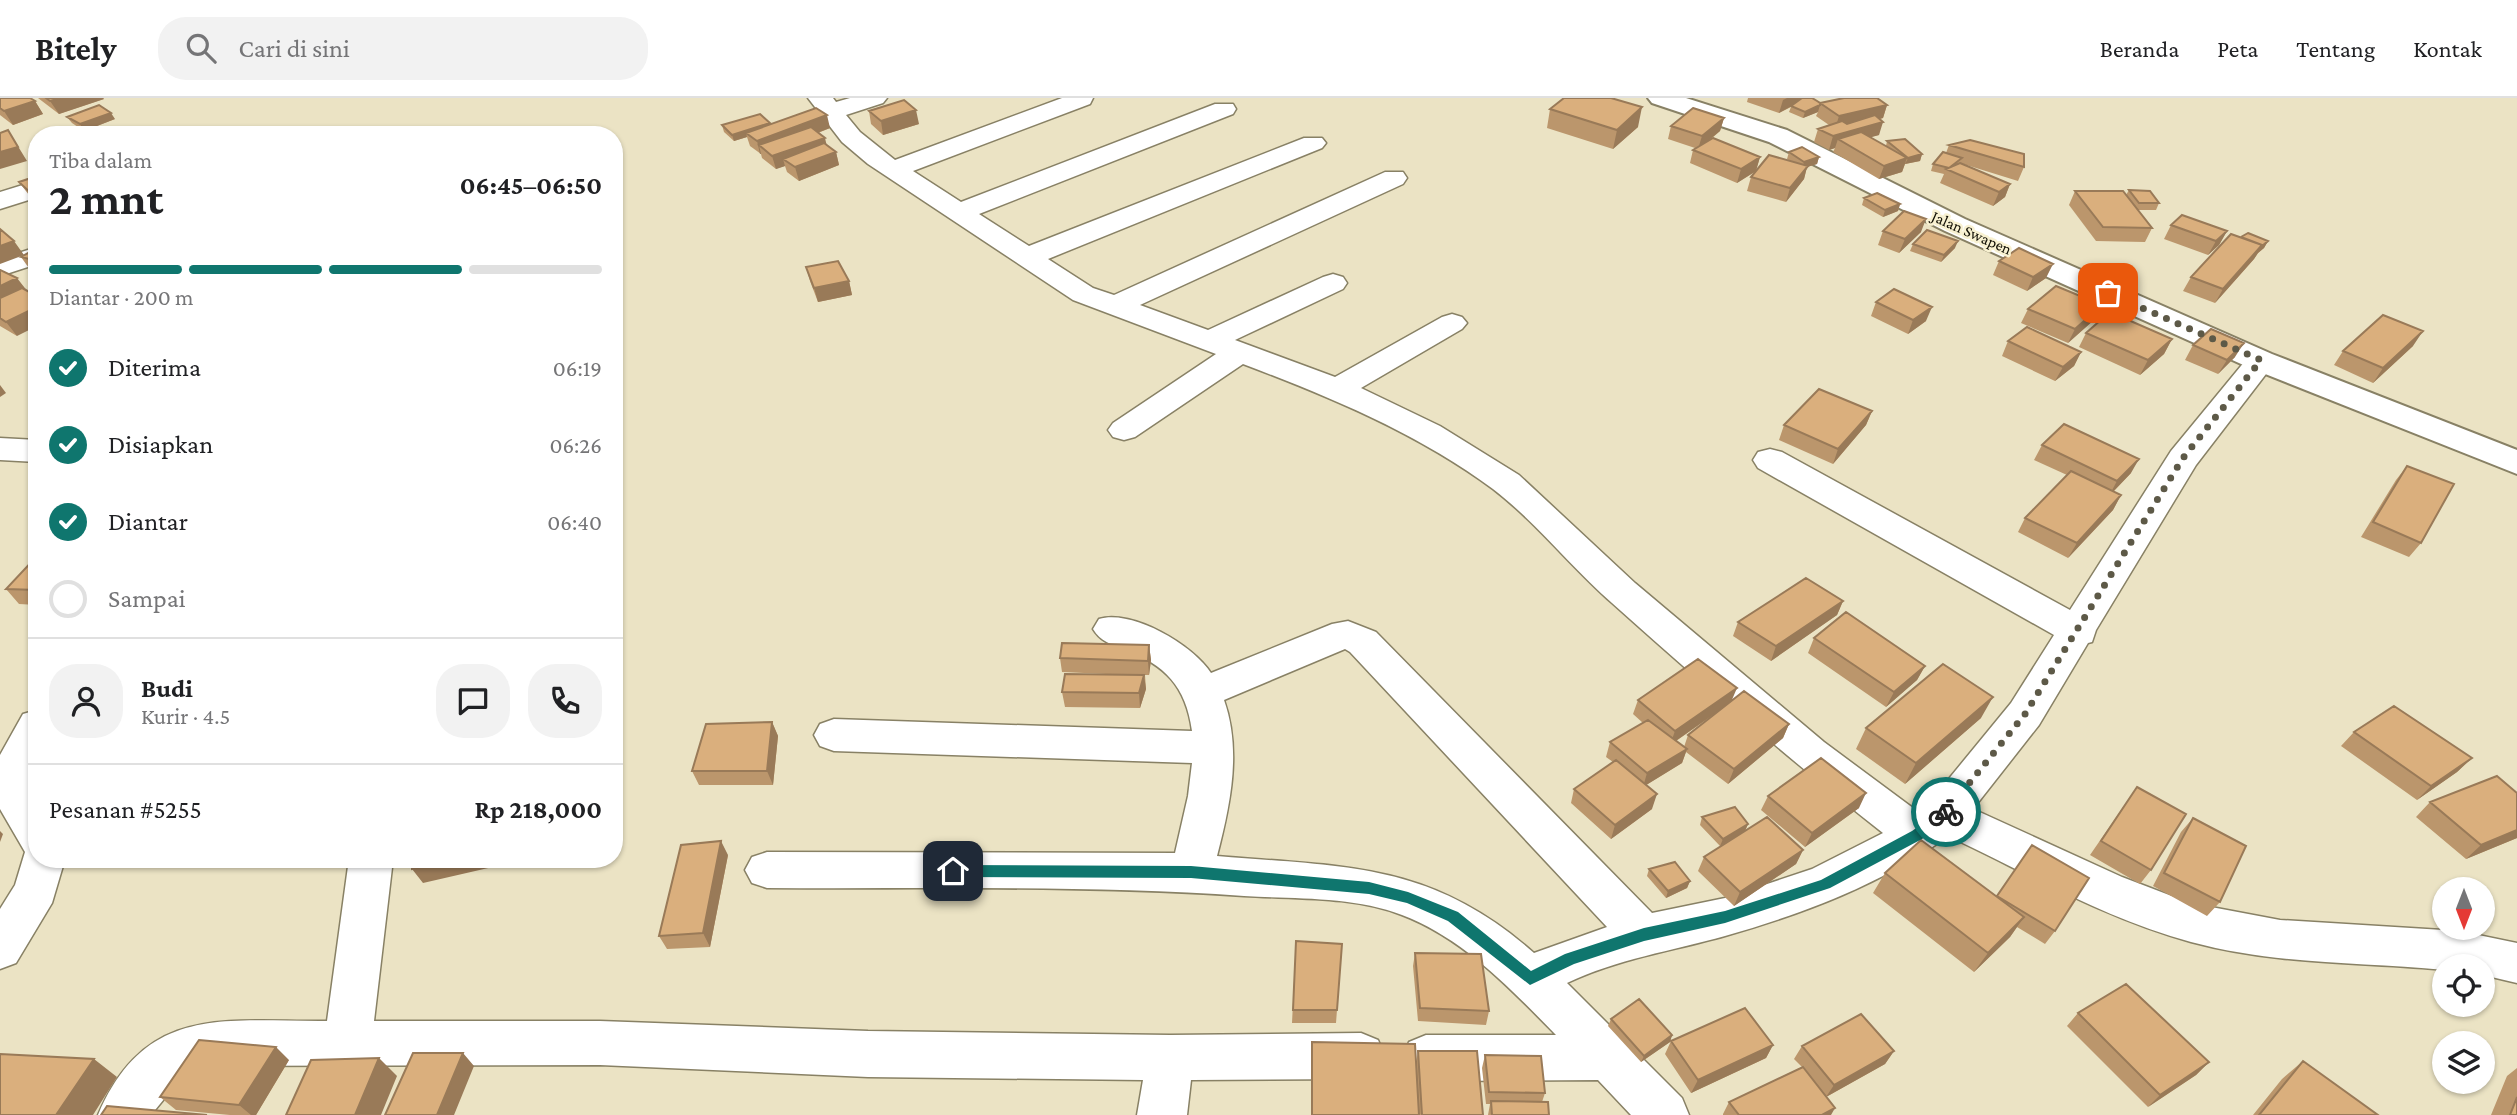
<!DOCTYPE html>
<html lang="id">
<head>
<meta charset="utf-8">
<style>
  body { margin:0; font-family:"Crimson Pro",serif; background:#f2f2f2; color:#202124; height:100vh; display:flex; flex-direction:column; font-size:26px; white-space:nowrap }
  * { box-sizing:border-box; margin:0 }
  p { font-size:23px; color:#757577 }
  .icon { flex:none; width:38px; height:38px; fill:none; stroke:currentColor; stroke-width:2; stroke-linecap:round; stroke-linejoin:round }
  .map { position:relative; flex:1; overflow:hidden }
  .sheet { position:absolute; left:28px; top:28px; width:595px; height:742px; display:flex; flex-direction:column; background:#fff; border-radius:28px; box-shadow:0 2px 5px #0004 }
  .sheet>* { flex:none }
  .needle { width:46px; rotate:180deg }
  .controls { position:absolute; left:2432px; top:779px; display:grid; gap:14px }
  .controls a { display:grid; place-items:center; width:63px; height:63px; border-radius:50%; background:#fff; box-shadow:0 2px 5px #0004; font-size:35px }
  .pin { position:absolute; display:grid; place-items:center; width:60px; height:60px; color:#fff; margin:-30px; border-radius:14px; box-shadow:0 4px 10px #0006 }
  .courier { position:absolute; display:grid; place-items:center; width:70px; height:70px; margin:-35px; border:5px solid #0f766e; border-radius:50%; background:#fff; color:#222; box-shadow:0 2px 9px #0007 }
  .head em { font-style:normal; font-weight:700 }
  .head div { display:flex; flex-direction:column-reverse }
  .head { display:flex; align-items:center; justify-content:space-between; height:119px; padding:0 21px }
  h1 { font-size:46px; font-weight:700; line-height:52px }
  .bar { display:grid; grid-template-columns:repeat(4,1fr); gap:10px 7px; align-content:center; height:84px; padding:0 21px }
  .bar i { height:9px; border-radius:5px; background:#e0e0e0 }
  .bar .on { background:#0f766e }
  .bar p { grid-column:span 4 }
  .line { display:flex; align-items:center; gap:18px; padding:0 21px; border-top:2px solid #e0e0e0 }
  .line div { flex:1 }
  .round { display:grid; place-items:center; flex:none; width:74px; height:74px; border-radius:28px; background:#f2f2f2 }
  ol { padding:0 21px; list-style:none }
  li { display:flex; align-items:center; gap:21px; height:77px }
  li p { margin-inline-start:auto }
  li .icon { padding:7px; border-radius:50%; background:#0f766e; color:#fff; stroke-width:4 }
  li:last-child { color:#757577 }
  li i { width:38px; height:38px; border:4px solid #e0e0e0; border-radius:50% }
  header { display:flex; align-items:center; gap:42px; box-sizing:border-box; height:98px; padding:0 35px; background:#fff; border-bottom:2px solid #e0e0e0 }
  header strong { font-size:33px }
  nav { display:flex; gap:38px; margin-inline-start:auto; font-size:24px }
  .search { width:490px; height:63px; background:#f2f2f2; display:flex; align-items:center; gap:18px; box-sizing:border-box; padding:0 24px; border-radius:28px; color:#757577; font-size:26px }
  .map>svg:first-child { display:block }
  .lines { fill:none; stroke-linecap:round; stroke-linejoin:round }
  .minor-casing { stroke:#888165; stroke-width:3 }
  .major-casing { stroke:#888165; stroke-width:4 }
  .minor { fill:#fff; fill-rule:evenodd }
  .major { fill:#fff; fill-rule:evenodd }
  .wall { fill:#bb966c; fill-rule:evenodd }
  .shaded-wall { fill:#997a58 }
  .building { fill:#daaf7d; stroke:#997a58; stroke-width:2 }
  .route { fill:#0f766e }
  .done { stroke:#5d5947; stroke-width:7; stroke-dasharray:0 12.6 }
  .labels { text-anchor:middle; stroke-width:5; stroke-linejoin:round; paint-order:stroke }
  .far-street-label { font-size:16px; fill:#100e04; stroke:#f8f1d1 }
</style>
</head>
<body>
<header>
<strong>Bitely</strong>
<div class="search"><svg class="icon" aria-label="search" viewBox="0 0 24 24"><circle cx="10" cy="10" r="6"/><path d="M15 15l6 6"/></svg>Cari di sini</div>
<nav><a>Beranda</a><a>Peta</a><a>Tentang</a><a>Kontak</a></nav>
</header>
<div class="map">
<svg width="2517" height="1017" viewBox="0 0 2517 1017">
  <rect width="100%" height="100%" fill="#ebe3c4"/>
  <g class="lines">
    <!-- minor casing -->
    <g class="minor-casing">
      <path id="minor" d="M808 0H833L836 4 850 0H887L883 5 846 17 860 34 895 62 1062 0H1093L1090 6 913 73 961 104 1215 6H1233L1236 11 1233 16 979 116 1029 148 1304 40H1322L1326 45 1322 50 1048 161 1093 190 1114 197 1385 74H1403L1407 80 1403 86 1140 207 1208 232 1323 179 1333 176 1343 179 1347 185 1343 191 1235 242 1335 279 1442 219 1452 216 1462 219 1467 225 1462 231 1361 290 1440 328 1519 377 1635 485 1824 644 1917 713 1929 705 2011 605 2054 537 1758 370 1753 362 1758 354 1770 351 1782 354 2070 512 2171 353 2250 257 2261 254 2272 257 2276 263 2196 367 2096 532 2092 544 2088 545 2039 627 1973 711 2122 779 2190 805 2280 822 2459 833 2517 845V885L2483 877V868H2445V872C2358 864 2277 867 2191 844 2106 821 2027 775 1948 738 1883 786 1802 816 1725 838 1672 853 1617 861 1567 885L1682 1000 1689 1017H1631L1598 982 1426 983 1409 976 1402 960 1409 944 1426 937H1556C1511 891 1463 840 1402 817 1353 798 1295 801 1244 798 1086 787 926 791 767 790L752 785 745 772 752 759 767 754 1175 755 1188 698 1192 665 834 653 820 648 814 637 820 626 834 621 1192 633C1186 588 1165 567 1124 551 1111 546 1101 544 1093 531L1099 521C1132 511 1193 547 1211 575L1332 526 1348 523 1376 534 1652 815 1725 800 1812 771 1883 735C1789 661 1700 584 1612 505 1571 469 1536 424 1493 391 1417 335 1330 299 1243 266L1135 339 1124 342 1113 339 1108 332 1113 325 1216 256 1073 202 868 66 842 44ZM1345 551 1350 554 1607 829 1534 855C1431 764 1346 769 1217 758 1230 708 1242 653 1224 602Z
        M26 86 37 91 35 100 0 111V94Z
        M37 149V166L0 178V161Z
        M0 340 37 342V364L0 362Z
        M37 612 34 684 37 761H65L52 805 16 865 0 871V811L15 787 25 754 0 711V657L23 616Z
        M349 761H393L374 923H600L868 933 1170 937 1361 935 1378 942 1385 958 1378 974 1361 981 1191 982 1187 1017H1137L1143 982 868 979 600 967 204 968 182 979 151 1017H98C146 905 226 924 327 923Z"/>
    </g>
    <!-- major casing -->
    <g class="major-casing">
      <path id="major" d="M1648 0H1686L1787 32 1965 121 2272 256 2517 352V376L2250 270 1945 133 1769 44 1652 5Z"/>
    </g>
    <!-- minor -->
    <use href="#minor" class="minor"/>
    <!-- major -->
    <use href="#major" class="major"/>
  </g>
  <!-- wall -->
  <path class="wall" d="M0 0 35 3 43 16 13 27 0 17Z
    M38 0H103L104 1 59 16Z
    M1748 0H1801L1800 1 1821 5 1887 7 1883 20 1880 21 1879 37 1870 39 1886 48 1887 43 1922 56 1920 63 1905 66 1902 74 1879 81 1833 54 1835 50 1829 52 1814 44 1818 31 1829 27 1816 18 1818 14 1803 20 1789 14 1791 9 1779 15 1747 4Z
    M1550 11 1638 29 1613 51 1547 30Z
    M869 13 919 26 883 37 871 26Z
    M67 19 115 21 84 33 72 25Z
    M1724 20 1720 33 1711 41 1760 59 1756 72 1790 63 1787 61 1789 54 1819 59 1817 66 1807 69 1804 81 1786 104 1747 93 1751 79 1756 73 1737 85 1690 65 1693 52 1695 50 1668 41 1671 28Z
    M770 26 830 30 818 35 827 47 836 54 839 67 799 83 787 74 785 68 776 71 762 60 761 56 750 48 747 39 734 43 724 34 722 27Z
    M1949 47 2024 69 2018 83 1960 65 2010 86 2005 99 1993 108 1940 85 1944 76 1931 73 1933 66 1946 55Z
    M37 78V105L29 97 19 84Z
    M2129 92 2159 105 2156 112H2138L2152 130 2145 144 2096 143 2069 107 2075 93 2126 97Z
    M1864 100 1900 106 1898 113 1883 119 1862 107Z
    M2171 127 2227 133 2219 147 2208 157 2164 141Z
    M1883 133 1921 134 1899 155 1878 147Z
    M2241 139 2268 143 2264 150 2258 155 2254 161 2215 205 2183 193 2191 179Z
    M1913 146 1955 150 1941 164 1910 153Z
    M37 150V175L31 173 21 159Z
    M1999 163 2046 180 2027 193 1993 177Z
    M806 169 849 183 852 197 818 204 810 183Z
    M0 172 17 238 0 228Z
    M1876 204 1926 223 1908 236 1871 218Z
    M2102 207 2095 221 2068 245 2021 225 2028 211Z
    M2086 235 2172 241 2164 256 2140 277 2079 249Z
    M2008 243 2081 254 2074 268 2055 283 2002 258Z
    M2193 247 2235 259 2218 276 2185 262Z
    M2413 248 2373 285 2334 267 2343 253Z
    M1872 313 1866 327 1833 366 1779 342 1784 327Z
    M2042 347 2131 375 2113 394 2121 397 2113 412 2068 460 2018 434 2025 420 2067 377 2034 362Z
    M2407 368 2421 445 2409 459 2361 439 2396 382Z
    M37 458V507L19 506 6 491Z
    M1843 503 1837 517 1771 563 1733 538 1738 524Z
    M1814 540 1925 568 1917 582 1886 609 1808 555Z
    M1149 547 1151 562 1149 577H1145L1146 591 1140 610 1065 609 1062 594 1128 577 1062 574 1060 560Z
    M1638 602 1732 603 1789 626 1783 640 1728 686 1686 654 1682 665 1646 687 1652 711 1611 741 1571 705 1574 691 1613 664 1606 659 1610 644 1643 625 1633 616ZM1716 615 1688 637 1684 649 1676 643Z
    M1981 620 1905 686 1856 651 1866 630Z
    M772 624 778 638 773 687H699L692 673Z
    M2354 634 2472 660 2457 674 2417 702 2341 648Z
    M2137 689 2151 772 2140 786 2090 757Z
    M1768 698 1859 710 1805 749 1761 712Z
    M2430 704 2517 740 2466 761 2416 719Z
    M1702 719 1748 726 1745 733 1720 748 1700 727Z
    M2193 720 2220 804 2207 818 2153 788 2181 734Z
    M2032 747 2055 833 2045 846 2017 829 2010 839 1974 874 1873 795 1885 775 1996 799Z
    M1803 752 1796 766 1734 808 1698 773 1704 759Z
    M728 757 710 849 667 851 659 838Z
    M1649 771 1690 783 1687 790 1666 800 1647 778Z
    M1296 843 1342 846 1336 925H1292Z
    M1415 855 1489 913 1486 927 1418 923 1413 868Z
    M2078 915 2209 964 2196 977 2148 1009 2067 928Z
    M1611 921 1672 937 1670 944 1641 964 1608 928Z
    M1671 943 1773 947 1766 960 1691 995 1665 956Z
    M1312 944 1416 965 1418 953 1483 1017H1311Z
    M1802 948 1894 953 1885 966 1826 999 1831 1017H1723V1016L1729 1004 1802 969 1794 961Z
    M1485 957 1545 995 1542 1004 1549 1017H1488L1490 1006H1486L1482 970Z
    M289 962 256 1017H230L176 1012 160 999Z
    M2303 963 2378 1017H2253L2282 981Z
    M2517 970V1017H2491L2507 978Z"/>
  <!-- shaded-wall -->
  <path class="shaded-wall" d="M60 0H103L104 1 59 16 50 3Z
    M1787 0H1801L1799 4 1779 15 1783 2Z
    M35 3 43 16 13 27 4 13Z
    M1820 7 1818 14 1803 20 1805 14Z
    M1887 7 1883 20 1835 31 1839 18Z
    M1642 9 1638 29 1613 51 1617 32Z
    M916 12 919 26 883 37 881 23Z
    M111 15 115 21 84 33 80 26Z
    M827 17 830 30 767 54 759 47 761 56H760L757 43Z
    M1724 20 1720 33 1698 51 1702 38Z
    M1883 24 1879 37 1847 46 1838 41 1835 50 1829 52 1833 38Z
    M770 25 772 32 746 35 747 39 734 43 732 37Z
    M8 32 27 63 0 71V54Z
    M825 40 828 53 783 61 785 68 776 71 772 58Z
    M836 54 839 67 799 83 795 69Z
    M1922 56 1920 63 1905 66 1908 60Z
    M1760 59 1756 73 1737 85 1741 71Z
    M1819 59 1817 66 1807 69 1804 81 1786 104 1790 90 1802 71 1804 64Z
    M1907 60 1902 74 1879 81 1884 68Z
    M2010 86 2005 99 1993 108 1999 94Z
    M1900 106 1898 113 1883 119 1885 112Z
    M1926 121 1921 134 1899 155 1905 141Z
    M2227 133 2219 147 2208 157 2216 143Z
    M14 143 24 157 0 166V148Z
    M1958 143 1955 150 1941 164 1944 157Z
    M2268 143 2264 150 2258 155 2254 161 2215 205 2223 191 2260 149Z
    M2053 166 2046 180 2027 193 2033 179Z
    M17 180 28 194 0 207V188Z
    M849 183 852 197 818 204 814 190Z
    M2102 207 2095 221 2068 245 2075 231Z
    M37 209V228L17 238 6 224Z
    M1932 209 1926 223 1908 236 1913 222Z
    M2423 233 2413 248 2373 285 2383 270Z
    M2172 241 2164 256 2140 277 2148 262Z
    M2244 245 2235 259 2218 276 2227 262Z
    M2081 254 2074 268 2055 283 2063 269Z
    M0 287 6 295 0 299Z
    M1872 313 1866 327 1833 366 1838 351Z
    M2139 361 2131 375 2109 398 2117 383Z
    M2121 397 2113 412 2068 460 2077 445Z
    M1843 503 1837 517 1771 563 1776 548Z
    M1149 547 1151 562 1149 577 1148 563Z
    M1925 568 1917 582 1886 609 1894 594Z
    M1144 577 1146 591 1140 610 1139 595Z
    M1737 590 1731 604 1670 647 1675 633Z
    M1993 599 1981 620 1905 686 1916 665Z
    M772 624 778 638 773 687 767 673Z
    M1789 626 1783 640 1728 686 1734 671Z
    M1687 651 1682 665 1643 689 1647 675Z
    M2472 660 2457 674 2417 702 2431 688Z
    M1866 695 1859 710 1805 749 1812 735Z
    M1657 696 1652 711 1611 741 1615 727Z
    M1748 726 1745 733 1720 748 1723 741Z
    M2517 732V740L2466 761 2481 747Z
    M0 733 3 736 0 744Z
    M721 743 728 757 710 849 703 835Z
    M1803 752 1796 766 1734 808 1740 794Z
    M454 761H510V765L423 785 412 771Z
    M1690 783 1687 790 1666 800 1668 793Z
    M2024 819 2010 839 1974 874 1988 855Z
    M1672 937 1670 944 1641 964 1644 958Z
    M1773 947 1766 960 1691 995 1698 982Z
    M276 949 289 962 256 1017H251L239 1007Z
    M1894 953 1885 966 1826 999 1834 987Z
    M463 955 474 968 454 1017H437Z
    M379 960 397 978 381 1017H355Z
    M94 961 117 979 93 1017H56Z
    M2209 964 2196 977 2148 1009 2160 997Z
    M1835 1010 1831 1017H1822Z"/>
  <!-- building -->
  <path class="building" d="M0 0H30L35 3 4 13 0 10Z
    M46 0H60L50 3Z
    M1564 0H1611L1642 9 1617 32 1550 11Z
    M1802 0H1812L1822 6 1820 5V7L1805 14 1791 8Z
    M1844 0H1877L1887 7 1839 18 1820 5Z
    M904 2 916 12 881 23 869 13Z
    M99 7 111 15 80 26 67 19Z
    M816 10 827 17 757 43 746 35Z
    M1693 10 1724 20 1702 38 1671 28Z
    M760 16 770 25 732 37 722 27Z
    M1875 17 1883 24 1833 38 1818 31 1842 23 1847 26Z
    M811 29 825 40 772 58 759 47Z
    M8 32 18 49 0 54V35Z
    M1861 34 1907 60 1884 68 1838 41Z
    M1713 40 1760 59 1741 71 1693 52Z
    M1905 41 1922 56 1908 60 1887 43Z
    M1970 42 2024 56V69L1949 47Z
    M824 45 836 54 795 69 783 61Z
    M1802 49 1819 59 1804 64 1789 54Z
    M1943 54 1962 60 1949 70 1933 66Z
    M1769 57 1808 68 1790 90 1751 79Z
    M1960 65 2010 86 1999 94 1946 71Z
    M37 78V101L19 84Z
    M2129 92 2150 93 2159 105H2139Z
    M2075 93H2123L2152 130 2103 129Z
    M1877 95 1900 106 1885 112 1864 100Z
    M1904 113 1926 121 1905 141 1883 133Z
    M2182 117 2227 133 2216 143 2171 127Z
    M0 131 14 143 0 148Z
    M1927 132 1958 143 1944 157 1913 146Z
    M2248 135 2268 143 2262 148V147L2241 139Z
    M2231 136 2262 147 2223 191 2191 179Z
    M37 150V163L21 159Z
    M2019 150 2053 166 2033 179 1999 163Z
    M838 163 849 183 814 190 806 169Z
    M0 172 17 180 0 188Z
    M2056 188 2102 207 2075 231 2028 211Z
    M22 190 37 198V209L6 224 0 220V200Z
    M1894 191 1932 209 1913 222 1876 204Z
    M2110 214 2172 241 2148 262 2086 235Z
    M2383 217 2423 233 2383 270 2343 253Z
    M2027 229 2081 254 2063 269 2008 243Z
    M2211 231 2244 245 2227 262 2193 247Z
    M1819 291 1872 313 1838 351 1784 327Z
    M2064 326 2139 361 2117 383 2042 347Z
    M2407 368 2454 386 2421 445 2373 424Z
    M2071 373 2121 397 2077 445 2025 420Z
    M37 458V492L6 491Z
    M1806 480 1843 503 1776 548 1738 524Z
    M1846 514 1925 568 1894 594 1814 540Z
    M1062 545 1149 547 1148 563 1060 560Z
    M1698 561 1737 590 1675 633 1638 602Z
    M1943 566 1993 599 1916 665 1866 630Z
    M1065 576 1144 577 1139 595 1062 594Z
    M1744 593 1789 626 1734 671 1688 637Z
    M2394 608 2472 660 2431 688 2354 634Z
    M1648 622 1687 651 1647 675 1610 644Z
    M772 624 767 673H692L706 626Z
    M1821 660 1866 695 1812 735 1768 698Z
    M1616 662 1657 696 1615 727 1574 691Z
    M2497 678 2517 695V732L2481 747 2430 704Z
    M2137 689 2186 716 2151 772 2101 743Z
    M1735 709 1748 726 1723 741 1702 719Z
    M1767 719 1803 752 1740 794 1704 759Z
    M2193 720 2246 748 2220 804 2164 775Z
    M1921 742 2024 819 1988 855 1885 775Z
    M721 743 703 835 659 838 681 747Z
    M2032 747 2089 780 2055 833 1997 798Z
    M412 761H454L412 771Z
    M1675 764 1690 783 1668 793 1649 771Z
    M1296 843 1342 846 1337 912H1293Z
    M1415 855 1481 856 1489 913 1420 910Z
    M2126 886 2209 964 2160 997 2078 915Z
    M1639 901 1672 937 1644 958 1611 921Z
    M1745 910 1773 947 1698 982 1671 943Z
    M1861 916 1894 953 1834 987 1802 948Z
    M199 942 276 949 239 1007 160 999Z
    M1312 944 1415 946 1419 1017H1312Z
    M1418 953H1477L1483 1017H1422Z
    M413 955H463L437 1017H385Z
    M0 956 94 961 56 1017H0Z
    M1485 957 1541 958 1545 995 1489 994Z
    M379 960 355 1017H286L311 962Z
    M2303 963 2378 1017H2259Z
    M1803 969 1835 1010 1822 1017H1739L1729 1004Z
    M2517 999V1017H2510Z
    M1491 1003 1548 1004 1549 1017H1492Z
    M107 1008 207 1017H101Z"/>
  <!-- route -->
  <path class="route" d="M1946 709 1951 710V718L1922 741 1830 790 1725 825 1644 843 1574 866 1530 887 1448 823 1407 805 1369 796 1191 780 953 779 946 773 953 767 1191 768 1369 784 1408 794 1458 814 1531 873 1565 856 1644 830 1725 813 1821 782 1912 733Z"/>
  <g class="lines">
    <!-- done -->
    <path class="done" d="M1946 714 2025 616 2183 360 2261 262 2108 195"/>
  </g>
  <g class="labels">
    <!-- far-street labels -->
    <g class="far-street-label">
      <text transform="translate(1972 134) rotate(24)" y="6">Jalan Swapen</text>
    </g>
  </g>
</svg>
<div class="controls">
<a><svg class="needle" viewBox="-14 -14 28 28"><path d="M0-13l5 13h-10z" fill="#e53935"/><path d="M0 13l5-13h-10z" fill="#757577"/></svg></a>
<a><svg class="icon" aria-label="locate" viewBox="0 0 24 24"><circle cx="12" cy="12" r="6"/><path d="M12 2v4M12 18v4M2 12h4M18 12h4"/></svg></a>
<a><svg class="icon" aria-label="layers" viewBox="0 0 24 24"><path d="M12 4l9 5-9 5-9-5zM3 14l9 5 9-5"/></svg></a>
</div>
<div class="pin" style="left:2108px;top:195px;background:#ea580c"><svg class="icon" aria-label="bag" viewBox="0 0 24 24"><path d="M5 8h14l-1 12H6zM9 8a3 3 0 0 1 6 0"/></svg></div>
<div class="pin" style="left:953px;top:773px;background:#1f2937"><svg class="icon" aria-label="home" viewBox="0 0 24 24"><path d="M3 11l9-7 9 7M6 9v11h12V9"/></svg></div>
<div class="courier" style="left:1946px;top:714px"><svg class="icon" aria-label="bike" viewBox="0 0 24 24"><circle cx="6" cy="16" r="4"/><circle cx="18" cy="16" r="4"/><path d="M6 16l4-8h5l3 8M10 8l3 8H6M13 5h3"/></svg></div>
<section class="sheet">
<div class="head"><div><h1>2 mnt</h1><p>Tiba dalam</p></div><em>06:45–06:50</em></div>
<div class="bar"><i class="on"></i><i class="on"></i><i class="on"></i><i></i><p>Diantar · 200 m</p></div>
<ol>
<li><svg class="icon" aria-label="check" viewBox="0 0 24 24"><path d="M5 12l5 5 9-10"/></svg>Diterima<p>06:19</p></li>
<li><svg class="icon" aria-label="check" viewBox="0 0 24 24"><path d="M5 12l5 5 9-10"/></svg>Disiapkan<p>06:26</p></li>
<li><svg class="icon" aria-label="check" viewBox="0 0 24 24"><path d="M5 12l5 5 9-10"/></svg>Diantar<p>06:40</p></li>
<li><i></i>Sampai</li>
</ol>
<div class="line" style="height:126px"><a class="round"><svg class="icon" aria-label="person" viewBox="0 0 24 24"><circle cx="12" cy="8" r="4"/><path d="M4 21q1-7 8-7t8 7"/></svg></a><div><b>Budi</b><p>Kurir · 4.5</p></div><a class="round"><svg class="icon" aria-label="chat" viewBox="0 0 24 24"><path d="M4 5h16v11H9l-5 4z"/></svg></a><a class="round"><svg class="icon" aria-label="phone" viewBox="0 0 24 24"><path d="M5 4h4l2 5-3 2q2 4 5 5l2-3 5 2v4C11 20 4 13 5 4z"/></svg></a></div>
<div class="line" style="height:91px"><div>Pesanan #5255</div><b>Rp 218,000</b></div>
</section>
</div>
</body>
</html>
